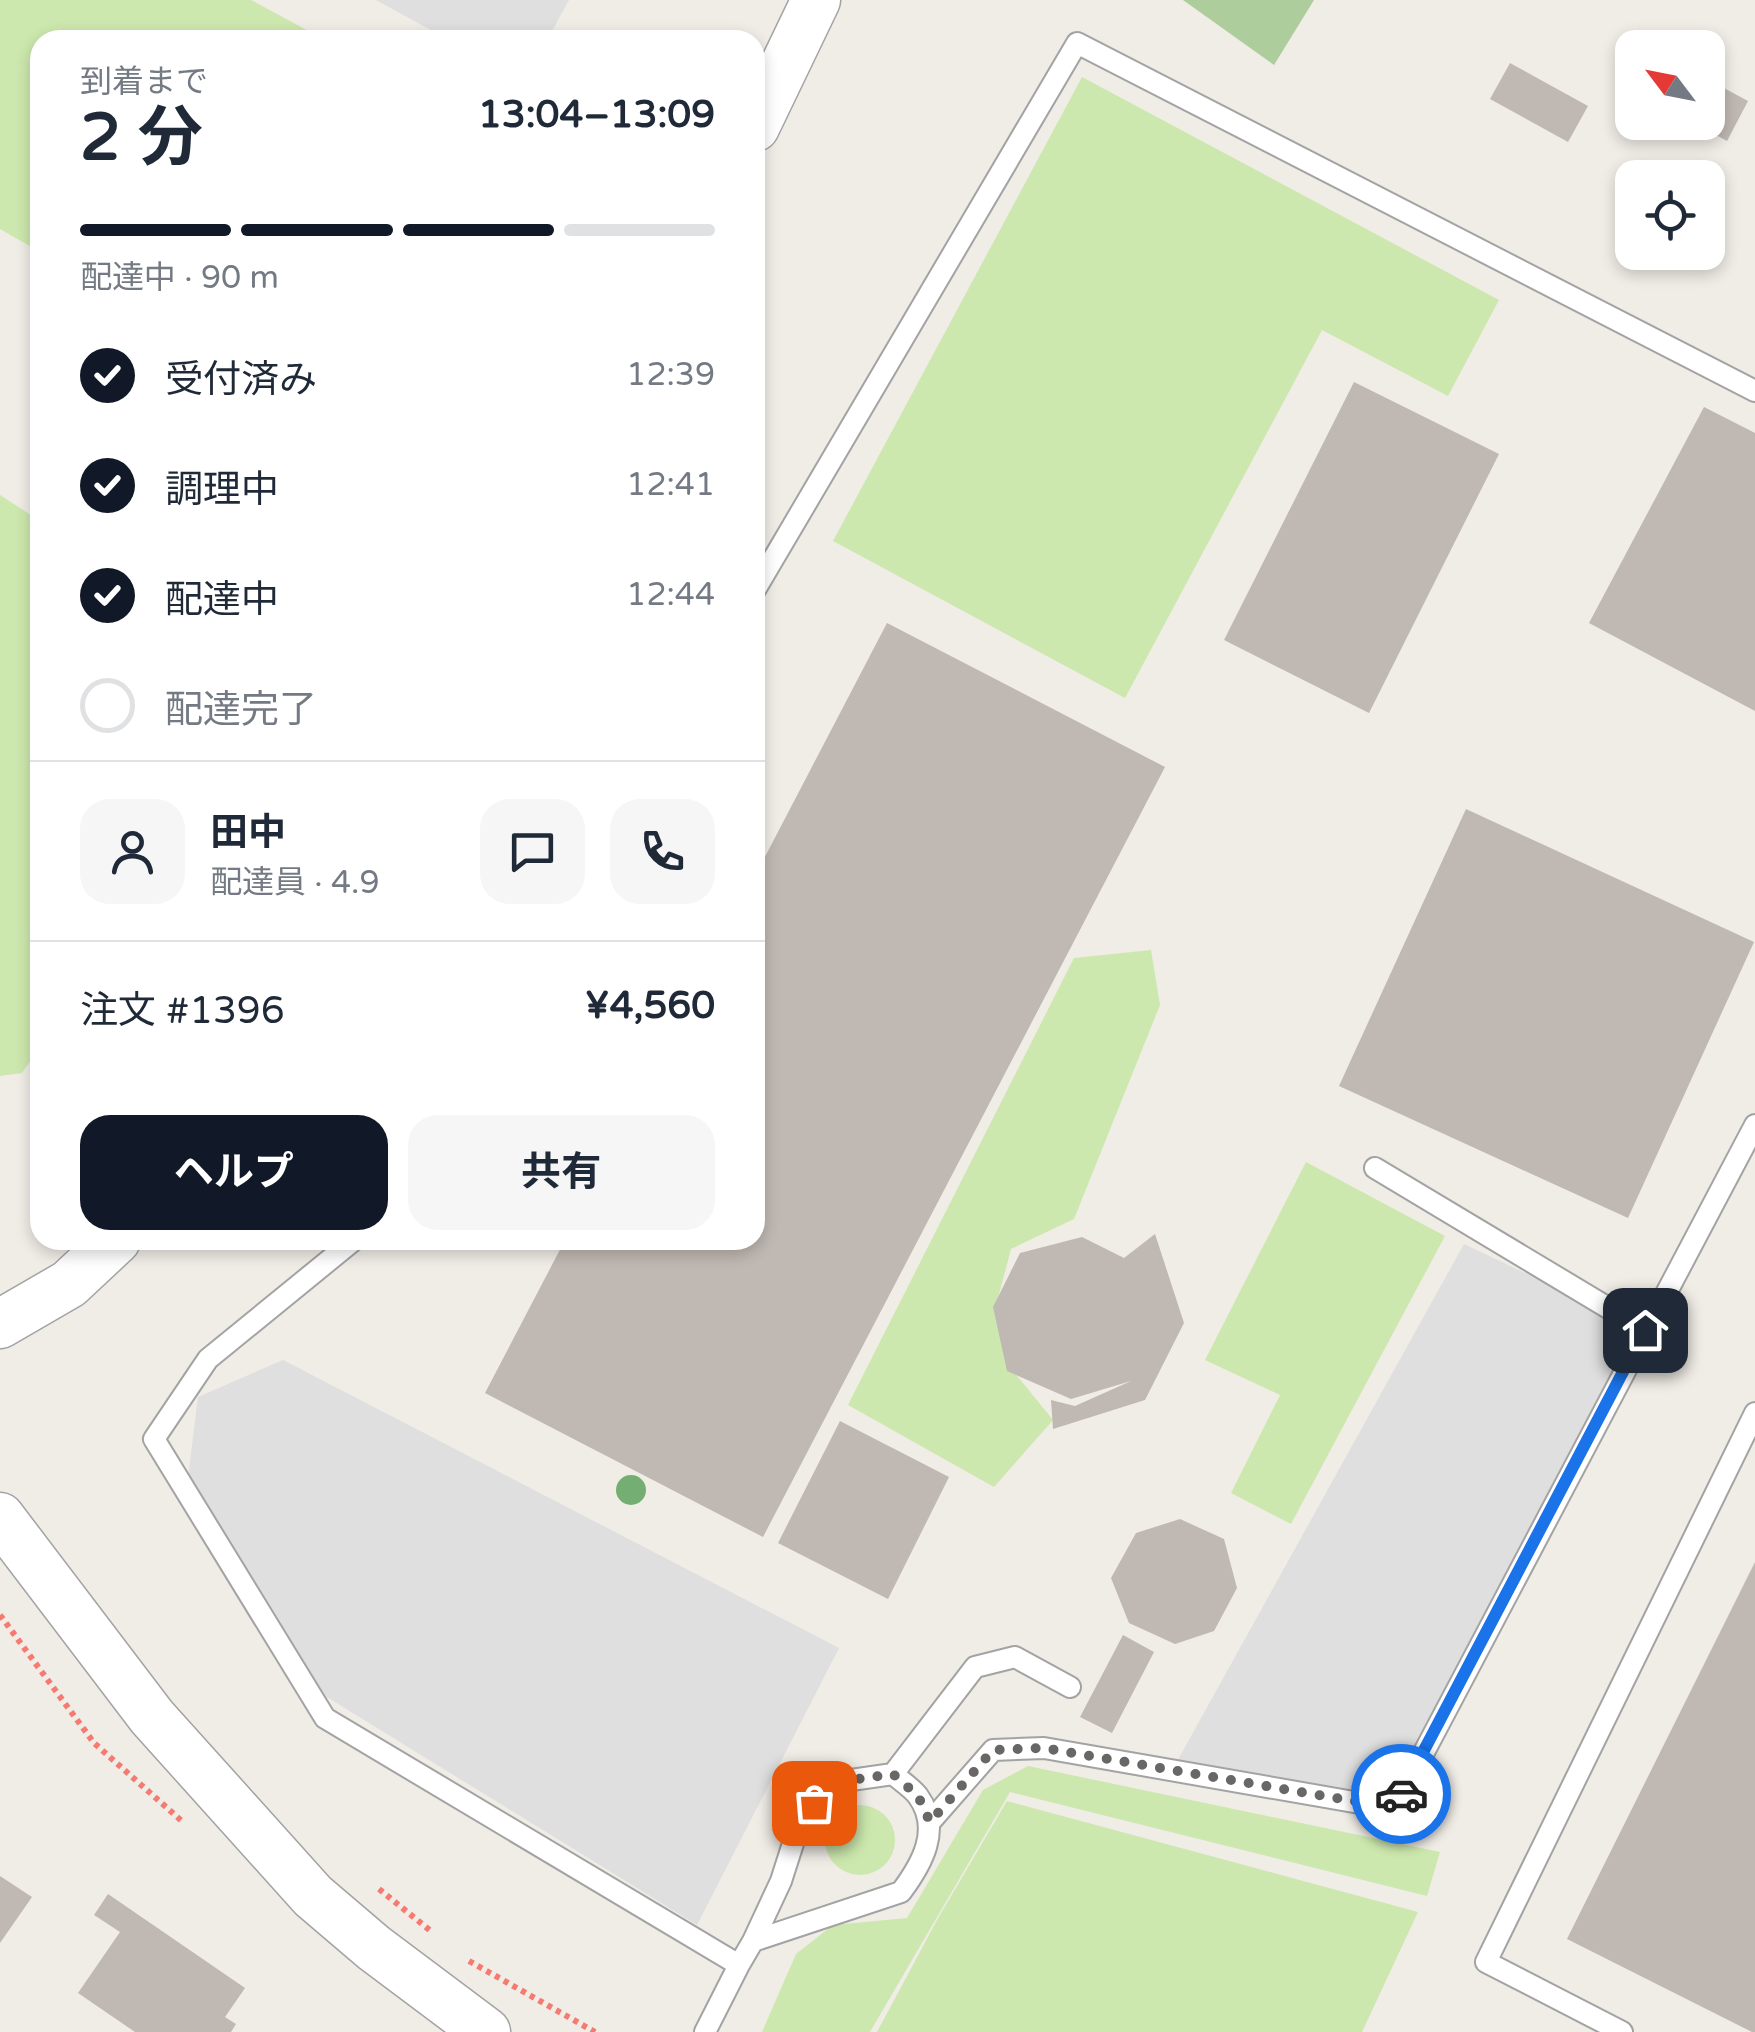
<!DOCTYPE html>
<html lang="ja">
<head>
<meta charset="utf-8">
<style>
  body { margin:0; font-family:"Varela Round","Noto Sans JP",sans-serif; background:#f6f6f7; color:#1f2937; height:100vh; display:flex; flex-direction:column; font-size:38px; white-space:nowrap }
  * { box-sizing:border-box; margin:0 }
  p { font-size:32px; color:#747a83 }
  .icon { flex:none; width:55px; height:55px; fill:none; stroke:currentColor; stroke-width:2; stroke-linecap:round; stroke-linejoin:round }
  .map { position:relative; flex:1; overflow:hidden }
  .details { position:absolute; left:30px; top:30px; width:735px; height:1220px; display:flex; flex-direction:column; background:#fff; border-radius:30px; box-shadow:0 5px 15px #0003 }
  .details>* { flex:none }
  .needle { width:65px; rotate:302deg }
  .fabs { position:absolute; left:1615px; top:30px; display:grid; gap:20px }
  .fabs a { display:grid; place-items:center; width:110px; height:110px; border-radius:20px; background:#fff; box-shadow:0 5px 15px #0003; font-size:50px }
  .pin { position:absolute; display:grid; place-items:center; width:85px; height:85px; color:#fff; margin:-42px; border-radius:20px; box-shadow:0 5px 15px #0006 }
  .courier { position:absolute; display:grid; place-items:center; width:100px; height:100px; margin:-50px; border:8px solid #1a73e8; border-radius:50%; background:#fff; color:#222; box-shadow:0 2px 12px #0007 }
  .headline em { font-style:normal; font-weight:700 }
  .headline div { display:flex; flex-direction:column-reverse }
  .headline { display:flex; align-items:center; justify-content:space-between; height:170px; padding:0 50px }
  h1 { font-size:65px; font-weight:700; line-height:75px }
  .bar { display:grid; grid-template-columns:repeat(4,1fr); gap:15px 10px; align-content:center; height:120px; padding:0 50px }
  .bar i { height:12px; border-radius:8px; background:#e0e1e3 }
  .bar .active { background:#111827 }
  .bar p { grid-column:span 4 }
  .line { display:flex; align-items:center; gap:25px; padding:0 50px; border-top:2px solid #e0e1e3 }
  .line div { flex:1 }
  .round { display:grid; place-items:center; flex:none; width:105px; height:105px; border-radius:30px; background:#f6f6f7 }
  ol { padding:0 50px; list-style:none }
  li { display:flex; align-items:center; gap:30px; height:110px }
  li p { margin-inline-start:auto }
  li .icon { padding:10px; border-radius:50%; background:#111827; color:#fff; stroke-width:4 }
  li:last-child { color:#747a83 }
  li i { width:55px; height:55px; border:5px solid #e0e1e3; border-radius:50% }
  .primary-button { display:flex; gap:20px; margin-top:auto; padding:20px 50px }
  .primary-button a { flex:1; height:115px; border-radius:30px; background:#111827; color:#fff; font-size:40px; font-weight:700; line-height:115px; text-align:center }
  .primary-button a+a { background:#f6f6f7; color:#1f2937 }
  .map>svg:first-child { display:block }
  .grass { fill:#cde8ae }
  .forest { fill:#adcd9c }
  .parking { fill:#dfdfdf }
  .building { fill:#c0b8b2 }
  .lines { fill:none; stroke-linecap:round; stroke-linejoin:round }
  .service-casing { stroke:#a3a3a3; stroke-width:24 }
  .tertiary-casing { stroke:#a3a3a3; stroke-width:51 }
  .path { stroke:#f57a72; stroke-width:6; stroke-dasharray:5 5; stroke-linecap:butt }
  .service { stroke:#fff; stroke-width:20 }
  .tertiary { stroke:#fff; stroke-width:48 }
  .tree { fill:#75ae73 }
  .done { stroke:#686765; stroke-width:10; stroke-dasharray:0 18 }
  .route { stroke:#1a73e8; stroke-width:12 }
</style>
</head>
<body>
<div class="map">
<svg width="1755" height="2032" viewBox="0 0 1755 2032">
  <rect width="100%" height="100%" fill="#f0ece6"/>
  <!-- grass -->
  <path class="grass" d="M0 0H251L325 40H40V252L0 229Z
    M1082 77 1499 300 1448 396 1322 330 1125 698 833 541Z
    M0 495 40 521V1047L22 1073 0 1076Z
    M1151 950 1160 1005 1074 1219 1011 1249 998 1298 1005 1361 1053 1420 994 1487 848 1405 1074 958Z
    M1306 1162 1445 1236 1291 1524 1231 1493 1280 1395 1205 1360Z
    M1028 1766 1440 1852 1427 1896 1010 1792 870 2032H762L796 1954 833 1925 907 1918 983 1790Z
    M1007 1801 1418 1912 1362 2032H877L937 1920Z
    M825 1840a35 35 0 1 1 70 0a35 35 0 1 1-70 0Z"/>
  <!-- forest -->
  <path class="forest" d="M1183 0H1314L1274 65Z"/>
  <!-- parking -->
  <path class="parking" d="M376 0H569L547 40H449Z
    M1464 1244 1645 1330 1394 1809 1175 1765Z
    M283 1360 839 1648 697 1925 309 1686 186 1494 198 1397Z"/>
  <!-- building -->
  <path class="building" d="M1510 63 1588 106 1568 142 1490 99Z
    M1709 80 1748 101 1727 141 1692 122H1708Z
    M1354 382 1499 454 1369 713 1224 640Z
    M1704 407 1755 433V711L1589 623Z
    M887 623 1165 767 763 1537 485 1393 565 1240H755V876Z
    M1466 809 1754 942 1628 1218 1339 1086Z
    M1155 1234 1184 1323 1145 1400 1053 1429 1051 1400 1075 1406 1131 1381 1071 1399 1007 1371 993 1307 1020 1253 1082 1237 1124 1258Z
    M840 1421 949 1477 888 1599 778 1543Z
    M1180 1519 1224 1539 1237 1588 1214 1631 1175 1644 1129 1623 1111 1578 1136 1533Z
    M1755 1562V2032H1752L1567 1939Z
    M1123 1635 1154 1652 1112 1733 1080 1717Z
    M0 1876 32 1897 0 1943Z
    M108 1894 245 1988 225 2017 236 2024 231 2032H135L78 1993 120 1932 94 1915Z"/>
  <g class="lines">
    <!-- service casing -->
    <g class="service-casing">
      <path id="service" d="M755 590 1077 43 1755 391
        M1375 1168 1645 1330
        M354 1240 208 1359 154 1439 325 1718 739 1965 705 2032
        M893 1774 975 1667 1015 1657 1070 1687
        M930 1822 993 1750 1044 1748 1394 1809 1755 1125
        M739 1965 753 1941 901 1892C922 1864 942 1829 918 1796 912 1788 901 1781 893 1774L837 1782 814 1803 797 1831 781 1881 753 1941
        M1622 2032 1486 1962 1755 1413"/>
    </g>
    <!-- tertiary casing -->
    <g class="tertiary-casing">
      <path id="tertiary" d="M755 127 816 0
        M0 1324 69 1284 116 1240
        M0 1517 152 1717 313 1896 374 1948 486 2032"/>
    </g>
    <!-- path -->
    <path class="path" d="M0 1615 94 1743 184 1823
      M379 1889 432 1932
      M469 1961 595 2032"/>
    <!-- service -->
    <use href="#service" class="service"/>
    <!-- tertiary -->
    <use href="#tertiary" class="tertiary"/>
  </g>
  <!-- trees -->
  <circle class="tree" cx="631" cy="1490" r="15"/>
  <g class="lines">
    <!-- done -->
    <path class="done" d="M814 1803 837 1782 893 1774 918 1796 930 1822 993 1750 1044 1748 1394 1808 1401 1794"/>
    <!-- route -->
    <path class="route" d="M1401 1794 1645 1330"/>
  </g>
</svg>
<div class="fabs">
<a><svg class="needle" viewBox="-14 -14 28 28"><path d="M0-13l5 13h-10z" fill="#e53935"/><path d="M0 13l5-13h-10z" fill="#747a83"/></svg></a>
<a><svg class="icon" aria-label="locate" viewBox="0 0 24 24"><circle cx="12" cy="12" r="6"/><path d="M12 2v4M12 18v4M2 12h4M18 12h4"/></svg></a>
</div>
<div class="pin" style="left:814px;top:1803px;background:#ea580c"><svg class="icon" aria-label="bag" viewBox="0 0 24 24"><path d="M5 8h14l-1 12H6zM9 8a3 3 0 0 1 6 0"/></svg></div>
<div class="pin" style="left:1645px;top:1330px;background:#1f2937"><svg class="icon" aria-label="home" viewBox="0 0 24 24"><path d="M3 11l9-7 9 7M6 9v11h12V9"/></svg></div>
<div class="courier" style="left:1401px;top:1794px"><svg class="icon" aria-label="car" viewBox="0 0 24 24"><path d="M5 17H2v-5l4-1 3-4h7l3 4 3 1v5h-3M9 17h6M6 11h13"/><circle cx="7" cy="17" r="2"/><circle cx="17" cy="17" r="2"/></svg></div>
<section class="details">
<div class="headline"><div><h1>2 分</h1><p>到着まで</p></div><em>13:04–13:09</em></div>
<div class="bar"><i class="active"></i><i class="active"></i><i class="active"></i><i></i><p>配達中 · 90 m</p></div>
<ol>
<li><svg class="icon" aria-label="check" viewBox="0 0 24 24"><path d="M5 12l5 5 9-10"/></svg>受付済み<p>12:39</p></li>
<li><svg class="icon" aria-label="check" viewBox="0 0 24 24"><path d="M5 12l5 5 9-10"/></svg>調理中<p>12:41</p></li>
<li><svg class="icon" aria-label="check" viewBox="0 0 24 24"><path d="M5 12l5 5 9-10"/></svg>配達中<p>12:44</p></li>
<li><i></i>配達完了</li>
</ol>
<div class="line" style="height:180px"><a class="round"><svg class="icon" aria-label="person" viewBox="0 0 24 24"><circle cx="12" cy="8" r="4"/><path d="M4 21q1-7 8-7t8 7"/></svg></a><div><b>田中</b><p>配達員 · 4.9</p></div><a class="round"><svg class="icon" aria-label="chat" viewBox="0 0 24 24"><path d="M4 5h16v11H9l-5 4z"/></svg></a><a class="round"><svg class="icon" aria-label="phone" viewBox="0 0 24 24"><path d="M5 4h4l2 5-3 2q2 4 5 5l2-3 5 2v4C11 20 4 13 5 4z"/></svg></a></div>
<div class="line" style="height:130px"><div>注文 #1396</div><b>¥4,560</b></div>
<div class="primary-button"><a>ヘルプ</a><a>共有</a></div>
</section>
</div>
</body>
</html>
